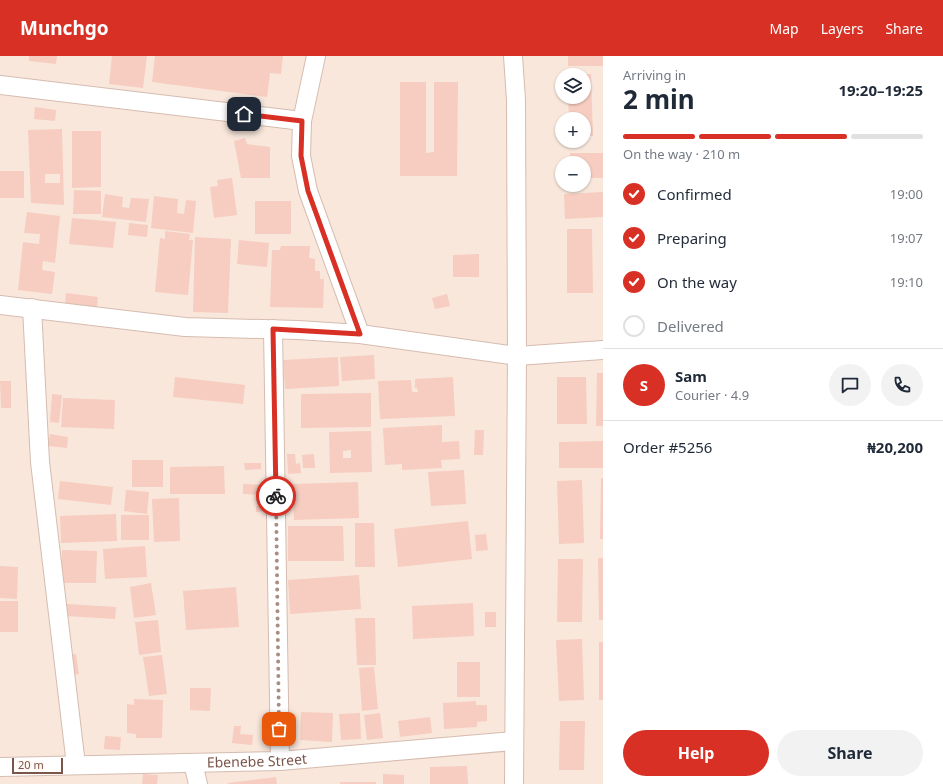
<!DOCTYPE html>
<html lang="en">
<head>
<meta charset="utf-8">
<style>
  body { margin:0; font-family:"Noto Sans",sans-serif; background:#f2f2f3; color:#1f2937; height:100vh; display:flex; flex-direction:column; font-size:15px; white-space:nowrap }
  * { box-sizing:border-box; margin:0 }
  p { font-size:13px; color:#747a83 }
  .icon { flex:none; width:22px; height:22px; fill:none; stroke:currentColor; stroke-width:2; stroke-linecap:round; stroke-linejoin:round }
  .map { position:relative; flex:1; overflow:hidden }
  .sheet { display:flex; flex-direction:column; background:#fff; width:340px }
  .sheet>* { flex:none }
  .buttons { position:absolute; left:555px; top:12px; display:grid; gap:8px }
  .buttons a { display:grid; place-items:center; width:36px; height:36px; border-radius:50%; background:#fff; box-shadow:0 1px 3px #0004; font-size:20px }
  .scale { position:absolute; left:12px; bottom:10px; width:51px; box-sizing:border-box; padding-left:4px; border:2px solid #7c554a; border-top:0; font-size:11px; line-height:14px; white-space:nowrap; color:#7c554a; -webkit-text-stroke:3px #fff8f3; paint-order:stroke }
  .pin { position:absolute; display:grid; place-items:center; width:34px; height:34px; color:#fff; margin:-17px; border-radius:8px; box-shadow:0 2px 6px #0006 }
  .courier { position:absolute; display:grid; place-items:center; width:40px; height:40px; margin:-20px; border:3px solid #d93025; border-radius:50%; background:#fff; color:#222; box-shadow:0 1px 5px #0007 }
  .head em { font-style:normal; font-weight:700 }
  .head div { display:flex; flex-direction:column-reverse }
  .head { display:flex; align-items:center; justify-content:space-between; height:68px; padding:0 20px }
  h1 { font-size:26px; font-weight:700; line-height:30px }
  .bar { display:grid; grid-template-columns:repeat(4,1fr); gap:6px 4px; align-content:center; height:48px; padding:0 20px }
  .bar i { height:5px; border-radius:3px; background:#e0e1e3 }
  .bar .current { background:#d93025 }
  .bar p { grid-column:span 4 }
  .line { display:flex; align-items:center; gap:10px; padding:0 20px; border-top:1px solid #e0e1e3 }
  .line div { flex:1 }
  .round { display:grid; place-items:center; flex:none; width:42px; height:42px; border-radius:21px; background:#f2f2f3 }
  ol { padding:0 20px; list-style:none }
  li { display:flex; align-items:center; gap:12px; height:44px }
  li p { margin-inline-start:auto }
  li .icon { padding:4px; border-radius:50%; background:#d93025; color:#fff; stroke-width:4 }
  li:last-child { color:#747a83 }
  li i { width:22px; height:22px; border:2px solid #e0e1e3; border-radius:50% }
  .button { display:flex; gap:8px; margin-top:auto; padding:8px 20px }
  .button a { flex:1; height:46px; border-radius:24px; background:#d93025; color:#fff; font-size:16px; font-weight:700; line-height:46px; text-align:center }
  .button a+a { background:#f2f2f3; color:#1f2937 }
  header { display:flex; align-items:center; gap:24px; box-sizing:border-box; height:56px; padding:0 20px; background:#d93025; color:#fff }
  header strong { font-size:19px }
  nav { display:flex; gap:22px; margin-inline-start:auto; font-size:14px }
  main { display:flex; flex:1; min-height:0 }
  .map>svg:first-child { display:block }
  .residential { fill:#f9e7db; fill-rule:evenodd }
  .building { fill:#f6cdc0; fill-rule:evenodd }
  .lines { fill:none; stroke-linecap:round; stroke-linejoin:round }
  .street-casing { stroke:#d5bcb1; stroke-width:20 }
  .street { stroke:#fff; stroke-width:18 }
  .done { stroke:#aa8d82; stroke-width:4; stroke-dasharray:0 7.2 }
  .route { stroke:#d93025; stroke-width:5 }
  .labels { text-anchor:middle; stroke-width:3.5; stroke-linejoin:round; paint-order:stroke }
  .street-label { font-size:14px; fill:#7c554a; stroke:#fff8f3 }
</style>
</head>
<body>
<header>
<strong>Munchgo</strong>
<nav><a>Map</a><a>Layers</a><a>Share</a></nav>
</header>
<main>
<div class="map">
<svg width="603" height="728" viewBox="0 0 603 728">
  <rect width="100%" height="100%" fill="#fef4eb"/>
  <!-- residential -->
  <path class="residential" d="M0 0H603V728H0ZM562 19H584V41H562ZM562 63H584V85H562ZM562 107H584V129H562Z"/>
  <!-- building -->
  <path class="building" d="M29 0H57L56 8 29 5Z
    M112 0H147L143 32 109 28Z
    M155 0H283L281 18 270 17 267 41 152 26Z
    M568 0H603V10H568Z
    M584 18H591L593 80H584V63H569L568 41H584Z
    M400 26H426V97L434 96V26H458L457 120H400Z
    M35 51 56 54 55 65 34 63Z
    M62 73 64 149 31 147 28 74ZM45 118H60V127H45Z
    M72 75H101V131L72 132Z
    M245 82 247 88 270 91V122H241L234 85Z
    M570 97H603V122H584V107H570Z
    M0 115H24V142H0Z
    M232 122 237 159 214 162 210 131 218 130 217 124Z
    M74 134 101 135V158H73Z
    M603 136V161L565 163 564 138Z
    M105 138 123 141 122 151 129 152 131 142 149 143 146 166 102 161Z
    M154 140 178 143 177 157 184 158 186 144 196 145 193 177 151 172Z
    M255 145H291V178H255Z
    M27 156 60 160 55 207 43 205 42 214 55 216 52 238 18 234 23 186 39 188 40 178 24 177Z
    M72 162 116 166 113 192 69 188Z
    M129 167 148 169 147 181 128 179Z
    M567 173H592L593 237H567Z
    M165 175 190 178 189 184H193L188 239 155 236 160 182 165 183Z
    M195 181 231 183 228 257 193 256Z
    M239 184 269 187 267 211 237 208Z
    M281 190H310L309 202 315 203V215H320V223H324L323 252 270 251 272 194H280Z
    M479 198V221H453V199Z
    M66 237 98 241 97 252 65 248Z
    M447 238 450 250 435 253 432 242Z
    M374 299 375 323 342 325 340 301Z
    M338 301 339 330 285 333 283 304Z
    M597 317H603V370H596Z
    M175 321 245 329 243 348 173 341Z
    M453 321 455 360 380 363 378 325 411 324 412 336H418L417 332H415V323Z
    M557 321H586L587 368H557Z
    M0 325H11V352H1Z
    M371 337V371L301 372V338Z
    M52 338 62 339 59 367 50 366Z
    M63 342 115 344 114 373 61 371Z
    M442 369V386L459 385 460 403 441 404 442 412 402 414V408L385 409 383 372Z
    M475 374H484L483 399H474Z
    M371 375 372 416 330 417 329 376ZM351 394V402H343V395Z
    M50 378 68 381 67 392 48 390Z
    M603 385V412H559V386Z
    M287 398H295L296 408 300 407 301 417 288 418Z
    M314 398 315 412H303L302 399Z
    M132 404H163V431H132Z
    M244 407H261V413L245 414Z
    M224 410 225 438H170V411Z
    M464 414 466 448 431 450 428 416Z
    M601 422H603V483H600Z
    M582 424 584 487 559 488 557 425Z
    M60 425 113 431 111 449 58 443Z
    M358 426 359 462 294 464 293 428Z
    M243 428 265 429V439L243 438Z
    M126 434 149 436 147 458 124 455Z
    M179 442 180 485 154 486 152 443Z
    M256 450H270V455L256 456Z
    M116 458 117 485 61 487 60 460Z
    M121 459H149V484H121Z
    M468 465 472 503 398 511 394 473Z
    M355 467H374L375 511H355Z
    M288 470H343L344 505H288Z
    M486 478 488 494 476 495 475 479Z
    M145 490 147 521 105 523 103 493Z
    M62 494 97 495 96 527H61Z
    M598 502H603V564H599Z
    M558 503H583L582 566H557Z
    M0 510 18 511 17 543 0 542Z
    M359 519 361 553 290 558 288 524Z
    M151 527 156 559 134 562 130 531Z
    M236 531 239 571 186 574 183 535Z
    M0 545H18V576H0Z
    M473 547 474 580 413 583 412 550Z
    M67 548 116 551 115 563 66 560Z
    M485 556H496V571H485Z
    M355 562H375L376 609H357Z
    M158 564 161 596 139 599 135 566Z
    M582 583 584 644 559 645 556 584Z
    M599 586H603V644H599Z
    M76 598 79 618 68 620 65 600Z
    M162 599 167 638 149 640 143 601Z
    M457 606H480V641H457Z
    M374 611 378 653 362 655 359 612Z
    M190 632H211L210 655 190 654Z
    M134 643 163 644 162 682H136V678L127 677V648L134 649Z
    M476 645V649H487V665L477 666V671L444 673 443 647Z
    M301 656 333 657 332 686 300 684Z
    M360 657 361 683 341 684 339 658Z
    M380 657 383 682 367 684 364 659Z
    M430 661 432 677 400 681 398 665Z
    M560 665H585L584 714H559Z
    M234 670H241L240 678 253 679 252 689 232 687Z
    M105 680 121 681 120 694 104 693Z
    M467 710 468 728H430V711Z
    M143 718 158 719 157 728H142Z
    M383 718 404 719V728H383Z
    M276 721 277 728H228V727Z
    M340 726H376V728H340Z"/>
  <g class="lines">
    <!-- street casing -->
    <g class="street-casing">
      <g id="street">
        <path d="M316 0 302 65 301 100 308 135 360 278"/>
        <path d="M513 0 516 44 517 300 514 728"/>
        <path d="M0 29 302 65"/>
        <path d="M0 249 185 271 298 274 360 278 517 300 603 294"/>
        <path d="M32 252 40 406 76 709"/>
        <path d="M273 273 280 705"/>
        <path d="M193 707 198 728"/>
        <path id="s1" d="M0 711 280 705 514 685"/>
      </g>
    </g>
    <!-- street -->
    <use href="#street" class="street"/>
  </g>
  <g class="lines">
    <!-- done -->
    <path class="done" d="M276 440 279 673"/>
    <!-- route -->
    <path class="route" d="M244 58 302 65 301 100 308 135 360 278 273 273 276 440"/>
  </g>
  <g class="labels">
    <!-- street labels -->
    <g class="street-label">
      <text dy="5" stroke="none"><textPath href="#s1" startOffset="257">Ebenebe Street</textPath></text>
    </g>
  </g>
</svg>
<div class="buttons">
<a><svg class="icon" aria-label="layers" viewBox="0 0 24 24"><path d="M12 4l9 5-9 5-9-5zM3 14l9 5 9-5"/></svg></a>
<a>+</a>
<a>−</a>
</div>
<div class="scale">20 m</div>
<div class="pin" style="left:279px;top:673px;background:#ea580c"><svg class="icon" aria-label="bag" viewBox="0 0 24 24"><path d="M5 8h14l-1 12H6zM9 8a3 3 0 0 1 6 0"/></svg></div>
<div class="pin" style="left:244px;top:58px;background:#1f2937"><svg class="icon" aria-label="home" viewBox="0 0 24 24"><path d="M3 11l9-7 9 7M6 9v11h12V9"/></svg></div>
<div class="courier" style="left:276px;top:440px"><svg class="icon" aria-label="bike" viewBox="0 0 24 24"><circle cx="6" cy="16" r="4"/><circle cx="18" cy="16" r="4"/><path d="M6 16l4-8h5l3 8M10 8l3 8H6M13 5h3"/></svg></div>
</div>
<section class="sheet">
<div class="head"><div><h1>2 min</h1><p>Arriving in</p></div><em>19:20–19:25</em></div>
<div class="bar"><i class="current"></i><i class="current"></i><i class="current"></i><i></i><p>On the way · 210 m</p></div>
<ol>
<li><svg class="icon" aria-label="check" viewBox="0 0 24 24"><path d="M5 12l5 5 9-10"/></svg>Confirmed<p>19:00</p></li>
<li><svg class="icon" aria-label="check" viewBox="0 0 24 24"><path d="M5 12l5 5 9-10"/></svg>Preparing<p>19:07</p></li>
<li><svg class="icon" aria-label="check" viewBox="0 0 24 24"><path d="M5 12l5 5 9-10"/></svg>On the way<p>19:10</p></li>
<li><i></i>Delivered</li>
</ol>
<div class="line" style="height:72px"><b class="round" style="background:#d93025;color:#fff">S</b><div><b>Sam</b><p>Courier · 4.9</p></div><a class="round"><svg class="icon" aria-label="chat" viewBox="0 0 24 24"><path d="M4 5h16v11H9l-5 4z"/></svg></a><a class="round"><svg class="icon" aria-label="phone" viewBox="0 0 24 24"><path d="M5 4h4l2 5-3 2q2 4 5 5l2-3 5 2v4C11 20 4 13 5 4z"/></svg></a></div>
<div class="line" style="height:52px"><div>Order #5256</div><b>₦20,200</b></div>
<div class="button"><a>Help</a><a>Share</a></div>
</section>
</main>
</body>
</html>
